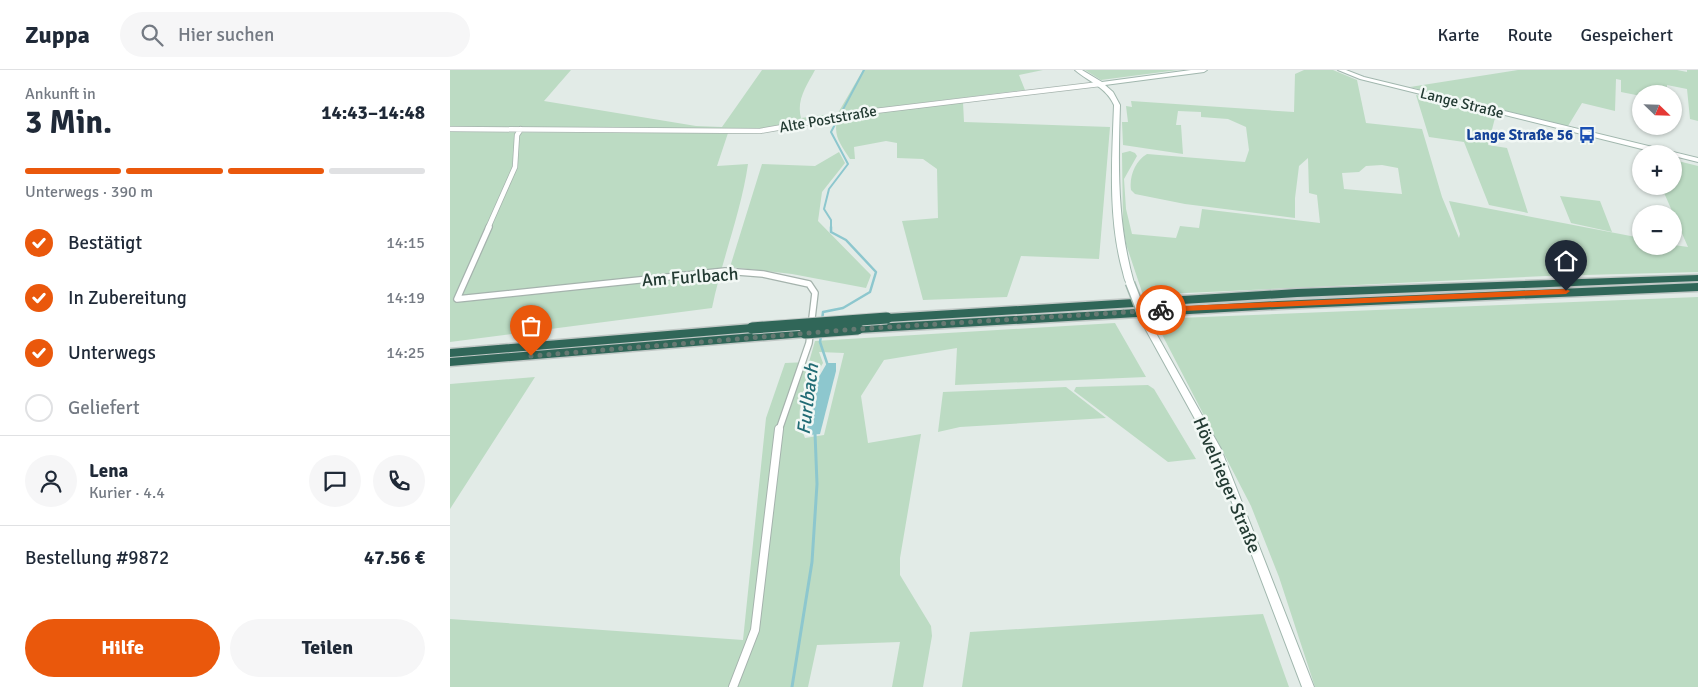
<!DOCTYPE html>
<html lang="de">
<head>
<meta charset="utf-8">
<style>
  body { margin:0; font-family:Signika,sans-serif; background:#f6f6f7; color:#1f2937; height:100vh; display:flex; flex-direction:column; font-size:19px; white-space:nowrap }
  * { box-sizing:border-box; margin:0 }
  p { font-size:16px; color:#747a83 }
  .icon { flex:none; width:28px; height:28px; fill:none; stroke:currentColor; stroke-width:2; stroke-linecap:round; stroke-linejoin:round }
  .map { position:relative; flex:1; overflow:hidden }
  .side { display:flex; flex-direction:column; background:#fff; width:450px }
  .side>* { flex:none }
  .needle { width:32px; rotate:113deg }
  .fabs { position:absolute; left:1182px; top:15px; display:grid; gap:10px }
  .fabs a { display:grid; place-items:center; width:50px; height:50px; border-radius:50%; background:#fff; box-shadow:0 1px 4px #0004; font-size:25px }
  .pin { position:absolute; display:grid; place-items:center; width:42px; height:42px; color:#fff; margin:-51px -21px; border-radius:50% 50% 50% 0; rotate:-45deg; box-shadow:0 0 5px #0007 }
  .pin .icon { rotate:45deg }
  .courier { position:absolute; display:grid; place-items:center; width:50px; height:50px; margin:-25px; border:4px solid #ea580c; border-radius:50%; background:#fff; color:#222; box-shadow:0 1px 6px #0007 }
  .summary em { font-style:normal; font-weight:700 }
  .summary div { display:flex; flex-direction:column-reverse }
  .summary { display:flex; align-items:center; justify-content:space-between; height:85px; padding:0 25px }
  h1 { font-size:32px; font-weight:700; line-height:38px }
  .bar { display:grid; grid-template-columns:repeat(4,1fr); gap:8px 5px; align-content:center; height:60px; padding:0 25px }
  .bar i { height:6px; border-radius:4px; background:#e0e1e3 }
  .bar .on { background:#ea580c }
  .bar p { grid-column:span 4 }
  .line { display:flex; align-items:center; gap:12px; padding:0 25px; border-top:1px solid #e0e1e3 }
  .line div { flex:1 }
  .round { display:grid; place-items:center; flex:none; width:52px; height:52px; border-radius:26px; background:#f6f6f7 }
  ol { padding:0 25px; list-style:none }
  li { display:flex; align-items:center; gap:15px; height:55px }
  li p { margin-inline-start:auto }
  li .icon { padding:5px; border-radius:50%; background:#ea580c; color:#fff; stroke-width:4 }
  li:last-child { color:#747a83 }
  li i { width:28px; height:28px; border:2px solid #e0e1e3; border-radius:50% }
  .cta { display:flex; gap:10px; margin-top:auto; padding:10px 25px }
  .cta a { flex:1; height:58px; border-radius:30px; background:#ea580c; color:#fff; font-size:20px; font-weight:700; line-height:58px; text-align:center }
  .cta a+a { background:#f6f6f7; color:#1f2937 }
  header { display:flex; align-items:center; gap:30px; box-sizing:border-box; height:70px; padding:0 25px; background:#fff; border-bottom:1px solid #e0e1e3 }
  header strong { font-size:24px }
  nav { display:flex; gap:28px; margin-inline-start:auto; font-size:18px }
  .search { width:350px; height:45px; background:#f6f6f7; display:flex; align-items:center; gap:12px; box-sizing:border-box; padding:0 18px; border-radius:28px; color:#747a83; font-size:19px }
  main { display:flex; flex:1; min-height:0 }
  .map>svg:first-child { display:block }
  .green { fill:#bcdbc3; fill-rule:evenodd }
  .water { fill:#8dc7ce }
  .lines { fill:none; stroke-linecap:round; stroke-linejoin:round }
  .stream-far2 { stroke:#8dc7ce; stroke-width:2 }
  .stream-far1 { stroke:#8dc7ce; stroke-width:2.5 }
  .stream { stroke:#8dc7ce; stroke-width:3 }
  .street-far2-casing { stroke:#a5b3ad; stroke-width:6 }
  .street-far1-casing { stroke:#a5b3ad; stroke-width:8 }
  .street-casing { stroke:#a5b3ad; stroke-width:10 }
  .secondary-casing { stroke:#a1b7ae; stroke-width:2 }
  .highway-casing { stroke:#c1c8c6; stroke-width:3 }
  .street-far2 { stroke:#fff; stroke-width:4.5 }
  .street-far1 { stroke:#fff; stroke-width:5.5 }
  .street { stroke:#fff; stroke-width:8 }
  .secondary { fill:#fff; fill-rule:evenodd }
  .highway { fill:#306658; fill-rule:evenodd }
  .secondary-bridge-casing { stroke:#a1b7ae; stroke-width:11; stroke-linecap:butt }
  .highway-bridge-casing { stroke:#c1c8c6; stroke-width:13; stroke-linecap:butt }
  .secondary-bridge { stroke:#fff; stroke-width:8 }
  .highway-bridge { stroke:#306658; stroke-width:11 }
  .route { fill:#ea580c }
  .done { stroke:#667972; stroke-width:5; stroke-dasharray:0 9 }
  .labels { text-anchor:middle; stroke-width:5; stroke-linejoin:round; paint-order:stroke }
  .far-street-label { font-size:15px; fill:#233b33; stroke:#f2f8f5 }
  .far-transit-label { font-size:15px; font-weight:bold; fill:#164399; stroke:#f2f8f5; text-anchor:end }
  .street-label { font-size:18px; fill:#233b33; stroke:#f2f8f5 }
  .water-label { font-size:19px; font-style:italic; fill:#206b74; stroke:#f2f8f5 }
</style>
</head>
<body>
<header>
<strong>Zuppa</strong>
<div class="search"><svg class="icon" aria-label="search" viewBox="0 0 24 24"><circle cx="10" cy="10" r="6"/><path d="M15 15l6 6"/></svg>Hier suchen</div>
<nav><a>Karte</a><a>Route</a><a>Gespeichert</a></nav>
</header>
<main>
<section class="side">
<div class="summary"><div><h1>3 Min.</h1><p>Ankunft in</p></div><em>14:43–14:48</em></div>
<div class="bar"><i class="on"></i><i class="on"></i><i class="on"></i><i></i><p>Unterwegs · 390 m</p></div>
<ol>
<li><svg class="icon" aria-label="check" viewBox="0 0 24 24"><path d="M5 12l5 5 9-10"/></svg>Bestätigt<p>14:15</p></li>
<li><svg class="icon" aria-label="check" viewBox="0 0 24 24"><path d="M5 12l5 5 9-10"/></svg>In Zubereitung<p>14:19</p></li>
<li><svg class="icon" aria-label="check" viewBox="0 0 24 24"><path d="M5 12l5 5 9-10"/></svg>Unterwegs<p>14:25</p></li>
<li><i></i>Geliefert</li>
</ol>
<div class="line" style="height:90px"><a class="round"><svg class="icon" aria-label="person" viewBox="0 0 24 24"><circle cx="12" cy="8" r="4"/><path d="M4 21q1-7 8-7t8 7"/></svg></a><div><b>Lena</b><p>Kurier · 4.4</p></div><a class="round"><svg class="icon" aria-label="chat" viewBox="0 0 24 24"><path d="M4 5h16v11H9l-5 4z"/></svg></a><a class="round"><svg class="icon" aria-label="phone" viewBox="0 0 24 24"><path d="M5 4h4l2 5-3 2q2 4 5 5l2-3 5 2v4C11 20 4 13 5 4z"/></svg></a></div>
<div class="line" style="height:65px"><div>Bestellung #9872</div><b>47.56 €</b></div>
<div class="cta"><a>Hilfe</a><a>Teilen</a></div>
</section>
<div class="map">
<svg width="1248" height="617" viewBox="0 0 1248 617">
  <rect width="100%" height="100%" fill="#e2ebe7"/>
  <!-- green -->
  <path class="green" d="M0 0H121L94 31 246 56 272 57 312 0H365C357 15 346 30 351 48L388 43 413 0H593L569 5 575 20 405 41 310 59 0 58Z
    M635 0H728L651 10Z
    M854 0H883L907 10 916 53 972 59 992 127 1009 168 1010 164 999 131 1191 168V176L1224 175 1238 177 1211 116H1224V90L1248 96V202L1096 206 693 225 676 174 673 155 672 83 680 81 685 83 687 86 674 109 676 139 682 164 726 168 730 156 749 158 752 139 870 153 867 125 859 123 858 88 849 96 845 128V148L735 134 685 124 681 120C679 107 685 91 697 84L795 92 799 80 796 57 778 49 751 47V42L728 41 726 55H731L733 84 673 75 672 52H678L676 36 682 37 681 31 844 42 845 4ZM932 95 948 98 952 124 894 119 892 103 909 102 916 96Z
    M1068 0H1227L1237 2V0H1248V51L1240 49 1237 19 1217 15V24H1191V26L1171 22V10L1166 9 1165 41 1132 33 1118 56 960 17Z
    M966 25 1046 44 1038 75 1057 78 1078 143 1039 135 1014 72 979 67Z
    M513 32 514 52 660 57 649 189 571 186 557 227 473 230 452 151 488 148 487 99 473 89 447 88V73L436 71 404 77 405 89H400C391 75 382 65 388 48Z
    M0 62 278 63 267 96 298 94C291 143 272 189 262 238L0 272Z
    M389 82 395 93 372 122 368 151 421 205 416 218 342 204 280 197 312 94 365 96Z
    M1110 126 1150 131 1162 162 1121 153Z
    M1248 227V617H865L829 507 801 436 704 249Z
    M665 253 696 307 505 315 507 278 434 290 411 326 418 373 471 364 450 488V505L481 556 482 566 473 617H442L450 572 367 575 358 617H0V549L293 570 316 348 335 293 359 292 365 271ZM369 282 394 283 374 365 355 368C341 335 357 322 373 293Z
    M85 307 0 439V314Z
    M698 315 704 319 746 389 718 392 624 321 626 317Z
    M616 317 656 348 510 357 488 362 493 322Z
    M813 544 839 617H512L520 562Z"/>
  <!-- water -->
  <path class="water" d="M377 293H386V301L370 364 358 365 352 347V336Z"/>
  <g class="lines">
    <!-- stream-far2 -->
    <path class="stream-far2" d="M381 158V150L374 139 379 119 398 94 381 62 414 0"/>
    <!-- stream-far1 -->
    <path class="stream-far1" d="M372 251 373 242 393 238 420 222 426 202 396 170 381 162V157
      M371 266 370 272 378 296"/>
    <!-- stream -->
    <path class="stream" d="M342 617 362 492 367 414 365 363"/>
    <!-- street-far2 casing -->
    <g class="street-far2-casing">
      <path id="street-far2" d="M0 59 310 61 425 41 650 14
        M38 158 65 97 67 65 71 59"/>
    </g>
    <!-- street-far1 casing -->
    <g class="street-far1-casing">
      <path id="street-far1" d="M39 157 7 229 275 201 313 204 359 214 365 223 359 273 329 360"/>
    </g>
    <!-- street casing -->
    <g class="street-casing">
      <path id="street" d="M283 617 305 560 329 359"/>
    </g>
    <!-- secondary casing -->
    <g class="secondary-casing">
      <path id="secondary" d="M625 0H632L652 12 741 0H757L754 2 655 15 663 22 670 35C668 97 667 153 684 213L680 216C674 213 674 205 672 199 658 146 662 90 664 35 656 17 639 12 625 0Z
        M888 0H896L914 7 1248 88V92L1224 86V84H1212L910 9Z
        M695 248 698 249 771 379 864 617H852L762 380 691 251Z"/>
    </g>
    <!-- highway casing -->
    <g class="highway-casing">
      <path id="highway" d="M1248 205V211L847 227 437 252 432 248 437 244 847 219Z
        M1248 213V221L828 239 408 263 403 259 408 255 828 231Z
        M302 254 307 258 302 262 0 287V279Z
        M355 259 360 263 355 267 0 296V288Z"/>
    </g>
    <!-- street-far2 -->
    <use href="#street-far2" class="street-far2"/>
    <!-- street-far1 -->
    <use href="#street-far1" class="street-far1"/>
    <!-- street -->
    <use href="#street" class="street"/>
    <!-- secondary -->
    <use href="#secondary" class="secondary"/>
    <!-- highway -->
    <use href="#highway" class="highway"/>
    <!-- secondary-bridge casing -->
    <g class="secondary-bridge-casing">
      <path id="secondary-bridge" d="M680 213 695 251"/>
    </g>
    <!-- highway-bridge casing -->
    <g class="highway-bridge-casing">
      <path id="highway-bridge" d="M302 258 437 248
        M355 263 408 259"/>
    </g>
    <!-- secondary-bridge -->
    <use href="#secondary-bridge" class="secondary-bridge"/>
    <!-- highway-bridge -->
    <use href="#highway-bridge" class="highway-bridge"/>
  </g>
  <!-- route -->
  <path class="route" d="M1116 219 1120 221 1116 224 711 242 707 240 711 237Z"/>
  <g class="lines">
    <!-- done -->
    <path class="done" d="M81 286 408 259 711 240"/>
  </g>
  <!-- icons -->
  <defs>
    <g id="bus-bare" transform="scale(1.35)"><path d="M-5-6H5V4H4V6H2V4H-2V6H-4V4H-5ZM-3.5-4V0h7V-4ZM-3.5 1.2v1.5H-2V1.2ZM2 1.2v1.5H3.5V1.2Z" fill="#1a4fb4" stroke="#f2f8f5" stroke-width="2.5" paint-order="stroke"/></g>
  </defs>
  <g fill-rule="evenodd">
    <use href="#bus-bare" x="1137" y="65"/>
  </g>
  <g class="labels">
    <!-- far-street labels -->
    <g class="far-street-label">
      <text transform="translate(1012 33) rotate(14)" y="5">Lange Straße</text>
      <text transform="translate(378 49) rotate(-10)" y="5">Alte Poststraße</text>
    </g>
    <!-- far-transit labels -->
    <g class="far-transit-label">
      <text x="1123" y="70">Lange Straße 56</text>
    </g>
    <!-- street labels -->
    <g class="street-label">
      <text transform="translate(240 207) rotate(-4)" y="6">Am Furlbach</text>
      <text transform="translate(777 415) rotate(67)" y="6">Hövelrieger Straße</text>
    </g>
    <!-- water labels -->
    <g class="water-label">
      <text transform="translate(357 329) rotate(-83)" y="7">Furlbach</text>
    </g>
  </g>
</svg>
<div class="fabs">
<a><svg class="needle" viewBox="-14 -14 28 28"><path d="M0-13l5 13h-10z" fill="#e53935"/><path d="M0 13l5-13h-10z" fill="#747a83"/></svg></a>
<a>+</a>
<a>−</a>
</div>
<div class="pin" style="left:81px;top:286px;background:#ea580c"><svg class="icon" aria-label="bag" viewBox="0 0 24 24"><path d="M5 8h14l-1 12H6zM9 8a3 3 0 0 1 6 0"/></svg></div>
<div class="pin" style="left:1116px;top:221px;background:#1f2937"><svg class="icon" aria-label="home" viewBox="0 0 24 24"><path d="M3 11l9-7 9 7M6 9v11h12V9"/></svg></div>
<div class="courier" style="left:711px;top:240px"><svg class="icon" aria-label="bike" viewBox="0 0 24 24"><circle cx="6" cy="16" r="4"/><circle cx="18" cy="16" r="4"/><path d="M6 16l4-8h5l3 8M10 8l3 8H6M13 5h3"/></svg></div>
</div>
</main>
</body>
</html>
